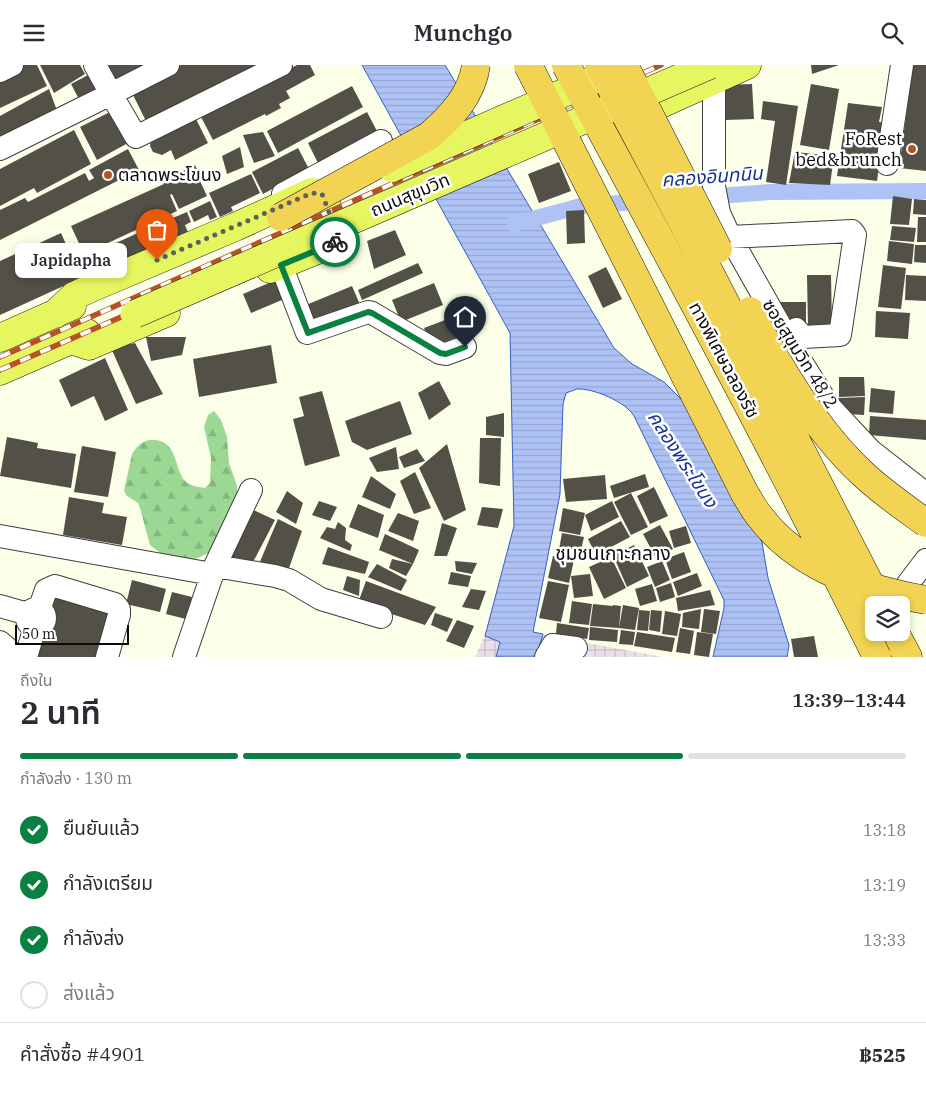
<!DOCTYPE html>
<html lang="th">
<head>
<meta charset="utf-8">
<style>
  body { margin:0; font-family:"IBM Plex Serif","Noto Sans Thai",serif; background:#f7f7f7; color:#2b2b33; height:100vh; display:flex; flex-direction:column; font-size:19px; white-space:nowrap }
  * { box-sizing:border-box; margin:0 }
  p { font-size:16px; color:#7c7c81 }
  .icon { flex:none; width:28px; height:28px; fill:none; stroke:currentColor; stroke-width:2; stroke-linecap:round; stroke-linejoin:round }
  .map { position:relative; height:592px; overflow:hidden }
  .side { display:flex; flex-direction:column; background:#fff; flex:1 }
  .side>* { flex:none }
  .tools { position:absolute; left:865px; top:531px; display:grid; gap:10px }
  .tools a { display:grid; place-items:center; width:45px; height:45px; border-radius:8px; background:#fff; box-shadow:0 2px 8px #0003; font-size:25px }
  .scale { position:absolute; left:15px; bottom:12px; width:114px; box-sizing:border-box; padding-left:5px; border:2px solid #0b0b0b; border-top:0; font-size:14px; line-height:18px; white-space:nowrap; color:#0b0b0b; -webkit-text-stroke:4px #fff; paint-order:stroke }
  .pin { position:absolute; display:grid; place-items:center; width:42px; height:42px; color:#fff; margin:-51px -21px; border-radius:50% 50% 50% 0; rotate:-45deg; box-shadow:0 0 5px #0007 }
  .pin .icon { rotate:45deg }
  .courier { position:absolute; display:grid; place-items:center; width:50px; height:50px; margin:-25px; border:4px solid #0b8043; border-radius:50%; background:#fff; color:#222; box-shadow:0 1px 6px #0007 }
  .bubble { position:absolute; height:35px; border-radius:8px; background:#fff; box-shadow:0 2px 8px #0003; font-size:16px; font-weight:600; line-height:35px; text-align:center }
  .overview em { font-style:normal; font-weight:600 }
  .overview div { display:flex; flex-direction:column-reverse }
  .overview { display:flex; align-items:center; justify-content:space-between; height:85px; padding:0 20px }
  h1 { font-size:32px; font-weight:600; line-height:38px }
  .bar { display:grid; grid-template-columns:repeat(4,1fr); gap:8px 5px; align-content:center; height:60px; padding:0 20px }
  .bar i { height:6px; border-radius:4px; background:#e1e1e2 }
  .bar .active { background:#0b8043 }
  .bar p { grid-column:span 4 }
  .line { display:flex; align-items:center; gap:12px; padding:0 20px; border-top:1px solid #e1e1e2 }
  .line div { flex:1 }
  ol { padding:0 20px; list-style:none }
  li { display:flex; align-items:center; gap:15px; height:55px }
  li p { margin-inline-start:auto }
  li .icon { padding:5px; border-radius:50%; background:#0b8043; color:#fff; stroke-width:4 }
  li:last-child { color:#7c7c81 }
  li i { width:28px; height:28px; border:2px solid #e1e1e2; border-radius:50% }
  header { display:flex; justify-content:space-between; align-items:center; height:65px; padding:0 20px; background:#fff; font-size:22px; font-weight:600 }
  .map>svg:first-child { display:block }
  .industrial { fill:url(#industrial-grid) }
  .forest { fill:url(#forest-firs) }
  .water { fill:url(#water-rules); stroke:#375cca }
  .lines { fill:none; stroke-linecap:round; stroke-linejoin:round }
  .canal { stroke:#aec2f5; stroke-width:16 }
  .building { fill:#535047 }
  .minor-casing { stroke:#3e3e3e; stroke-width:24 }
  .major-casing { stroke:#1c1c1c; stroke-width:29 }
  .highway-casing { stroke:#1c1c1c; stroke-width:29 }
  .minor { stroke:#fff; stroke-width:22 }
  .major { stroke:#e6f661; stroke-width:28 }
  .highway { stroke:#f2d353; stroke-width:28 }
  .rail-casing { stroke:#b75226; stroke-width:5.5 }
  .rail { stroke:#fff; stroke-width:4; stroke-dasharray:11; stroke-linecap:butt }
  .major-bridge-casing { stroke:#1c1c1c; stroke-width:29; stroke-linecap:butt }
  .highway-bridge-casing { stroke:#1c1c1c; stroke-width:29; stroke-linecap:butt }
  .major-bridge { stroke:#e6f661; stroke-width:28 }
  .highway-bridge { stroke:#f2d353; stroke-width:28 }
  .done { stroke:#5f6058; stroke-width:5; stroke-dasharray:0 9 }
  .route { stroke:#0b8043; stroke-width:6 }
  .poi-dot { fill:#b75226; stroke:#fff; stroke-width:2 }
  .labels { text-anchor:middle; stroke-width:5; stroke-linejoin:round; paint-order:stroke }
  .poi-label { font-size:18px; fill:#0b0b0b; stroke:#fff; text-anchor:end }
  .street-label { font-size:18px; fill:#0b0b0b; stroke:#fff }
  .water-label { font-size:19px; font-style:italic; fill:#173399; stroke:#fff }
  .neighbourhood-label { font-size:19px; fill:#0b0b0b; stroke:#fff }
</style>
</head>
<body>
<header><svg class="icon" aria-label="menu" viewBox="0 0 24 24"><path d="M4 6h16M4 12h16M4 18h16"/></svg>Munchgo<svg class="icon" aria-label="search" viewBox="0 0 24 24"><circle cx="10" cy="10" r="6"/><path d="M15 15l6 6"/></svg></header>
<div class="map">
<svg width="926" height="592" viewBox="0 0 926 592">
  <defs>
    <pattern id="industrial-grid" width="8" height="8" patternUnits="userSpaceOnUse" patternTransform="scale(1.25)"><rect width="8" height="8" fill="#eadee7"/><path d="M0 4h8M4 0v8" fill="none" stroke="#c7bdc5"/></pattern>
    <pattern id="forest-firs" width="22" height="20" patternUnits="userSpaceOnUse" patternTransform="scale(1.25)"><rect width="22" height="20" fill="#9ad893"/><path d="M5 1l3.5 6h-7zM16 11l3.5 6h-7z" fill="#83b87d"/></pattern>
    <pattern id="water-rules" width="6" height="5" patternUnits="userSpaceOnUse" patternTransform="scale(1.25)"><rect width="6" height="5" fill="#aec2f5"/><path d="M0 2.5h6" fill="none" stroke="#94a5d1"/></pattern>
  </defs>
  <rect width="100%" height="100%" fill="#fbffe8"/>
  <!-- industrial -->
  <path class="industrial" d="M533 568 663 592H475L485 571 500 577Z"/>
  <!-- forest -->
  <path class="forest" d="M214 346 221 355 227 372 229 398 237 421V434L209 488 193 495 164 491 150 480 140 443 138 438 127 431 124 426 132 389C136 382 142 376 150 375 179 373 173 404 186 417 191 421 199 422 205 423L210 418 211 393 204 362 208 350Z"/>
  <!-- water -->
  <path class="water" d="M362 0H445L614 283 632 299 664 317 684 337 762 477 768 513 789 580 787 592H713L724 543V535L634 351C626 337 593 323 577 324 573 325 570 327 566 328L563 339 560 429 533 567 543 569 536 592H496L500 577 485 571 514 461 510 268Z"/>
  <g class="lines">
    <!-- canal -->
    <path class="canal" d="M706 132 770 127 926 126
      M514 159 581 141 647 136"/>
  </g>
  <!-- building -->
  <path class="building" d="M18 0H37L47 21 0 43V8Z
    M40 0H80L85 9 54 28Z
    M104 0H163L113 19Z
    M181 0H263L148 60 131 26Z
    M297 0H310L315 10 286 26 290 33 279 39 281 43 266 51 265 49 213 75 200 50Z
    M811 0H839L812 9Z
    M913 0H926V106L899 103Z
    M90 9 98 23 82 40 71 19Z
    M752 19 754 54 726 55 725 20Z
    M811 19 839 24 829 85 800 80Z
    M352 21 363 42 278 88 267 66Z
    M49 24 59 51 0 80V51Z
    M763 36 798 41 786 120 766 117 775 56 761 54Z
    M848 38 882 42 879 57 885 58 877 116 837 111Z
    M112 46 128 78 97 95 80 62Z
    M367 47 378 68 319 100 308 78Z
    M195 52 208 78 175 95 171 85 162 90 153 87 150 81 151 74Z
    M74 65 91 99 37 128 34 123 0 141V104Z
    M263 67 275 91 254 98 243 70Z
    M240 82 244 102 227 109 222 91Z
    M298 83 309 104 263 129 252 107Z
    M128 84 139 105 0 175V145L25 133 28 137 85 108 89 116 94 113 89 105Z
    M795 87 834 91 830 120 789 118Z
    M559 97 571 126 539 138 528 109Z
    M195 100 202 115 200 116 207 131 179 144 172 129 170 130 177 146 84 189 71 161 164 119 163 116Z
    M251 109 260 128 231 142 233 146 220 152 209 128Z
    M893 131 912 134 909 160 890 159Z
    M914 134 926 135V150L913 149Z
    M210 136 217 152 210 155 208 150 194 157 189 146Z
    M584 145 585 178 567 179 566 146Z
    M187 147 191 157 185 160 189 170 93 212 85 192 149 163 152 168 164 163 161 158Z
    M918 152H926V177H917Z
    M892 161 916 163 914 177 890 175Z
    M395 165 406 190 374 204 367 176Z
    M61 168 81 213 0 250V196Z
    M889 176 914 179 912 199 887 196Z
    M915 180H926V198L914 197Z
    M418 198 423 208 362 235 358 225Z
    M883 200 906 203 901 244 878 242Z
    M606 202 622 234 603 243 588 211Z
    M807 210H831L832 264H808Z
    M906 210 926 211V236L905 235Z
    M281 213 289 232 251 248 243 229Z
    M434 218 443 240 401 257 392 235Z
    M352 221 361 242 314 261 306 240Z
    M777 237H806V262H791Z
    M876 246 910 248 908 274 875 272Z
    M453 252 460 271 432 282 424 263Z
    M146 272H186L182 290 151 296Z
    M135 278 163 329 136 339 111 283Z
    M271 280 277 318 199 332 193 294Z
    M105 293 128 345 105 356 94 331 71 342 59 315Z
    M839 312H864L865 331 839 332Z
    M439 316 451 339 429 355 418 328Z
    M871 323 895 326 893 349 869 347Z
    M322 326 340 391 305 401 293 354 304 351 299 332Z
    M865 332 864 350 847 349 837 333Z
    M400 336 412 369 367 385 352 377 345 356Z
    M504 348V372L486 370V352Z
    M870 351 926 355V375L869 370Z
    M7 372 38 378 37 383 76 389 71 423 0 411Z
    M480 373H501L500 421 479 418Z
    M447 379 466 445 444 456 419 403Z
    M82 381 116 387 108 432 74 427Z
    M396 382 399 404 377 407 369 393Z
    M417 384 425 396 404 403 399 392Z
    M415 407 431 443 414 449 400 416Z
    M645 409 649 422 614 433 610 421Z
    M605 410 607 434 566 437 563 414Z
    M371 411 396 429 390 444 362 432Z
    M654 422 668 451 650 459 637 431Z
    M287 426 303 438 296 459 276 447Z
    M631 428 648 462 631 470 614 437Z
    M69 432 104 438 102 448 127 452 122 480 63 470Z
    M319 436 337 442 330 456 312 450Z
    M612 436 619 452 591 466 585 450Z
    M358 439 384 450 378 473 349 462Z
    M482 442 503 444 498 463 477 460Z
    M249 443 275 455 252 499 224 494Z
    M563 443 585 448 580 470 559 466Z
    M398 448 419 456 413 476 388 466Z
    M278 454 302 466 288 506 259 499Z
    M621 456 630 472 596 490 588 474Z
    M338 457 346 463 345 475 352 480 350 486 320 473 327 462 335 464Z
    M442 458 457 463 447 491H434Z
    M660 460 673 484 656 493 643 469Z
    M686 461 691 478 674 483 669 466Z
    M562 468 584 472 579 494 558 490Z
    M385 469 419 485 413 499 379 485Z
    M634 480 649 511 627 522 613 490Z
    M328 482 369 497 365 509 322 499Z
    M684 487 691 507 672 514 665 494Z
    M553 491 574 495 569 518 548 513Z
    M611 492 626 523 604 534 589 502Z
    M392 494 413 499 406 511 389 503Z
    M455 496 477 498 472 509 456 506Z
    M662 496 670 515 655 522 647 502Z
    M377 499 407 515 401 526 368 512Z
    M451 507 471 511 468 522 448 519Z
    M697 508 702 521 678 531 673 517Z
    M590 509 593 531 574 533 571 511Z
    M347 511 360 515 359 531 343 525Z
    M132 515 166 524 160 547 126 539Z
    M366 516 436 542 425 560 358 538Z
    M548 516 569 520 561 557 539 553Z
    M671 518 675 532 660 537 656 523Z
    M652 519 657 536 640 541 635 524Z
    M471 524 486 526 479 545 462 542Z
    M710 525 715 540 678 546 676 533Z
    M172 527 192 532 186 554 166 549Z
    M53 530 110 546 96 592H35Z
    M572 536 592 539 589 560 569 558Z
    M593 539 613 541 612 556 613 540 621 541 619 563 590 561Z
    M623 540 639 543 635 565 619 563Z
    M701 544 699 564 682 562 683 548Z
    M704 544 720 546 716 569 701 567Z
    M639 545 650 546 648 566 637 565Z
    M651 545 662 546 660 567 649 565Z
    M665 546 681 549 677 571 662 569Z
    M435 548 453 554 447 567 431 560Z
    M457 555 474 561 464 583 446 576Z
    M557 558 589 563 587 574 556 569Z
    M590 562 618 565 617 577 589 575Z
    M680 563 694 566 690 589 676 587Z
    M621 565 635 567 633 580 619 579Z
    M637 567 675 573 672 587 634 581Z
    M697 567 713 569 709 592 694 590Z
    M814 571 818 592H794L791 574Z"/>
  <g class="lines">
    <!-- minor casing -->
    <g class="minor-casing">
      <path id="minor" d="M168 0 111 29 136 72 281 0
        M0 6 12 0
        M714 15V121L719 148 730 172 794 285 829 341 871 386 926 429
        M0 84 111 29 95 0
        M887 99 902 0
        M283 129 381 76
        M730 172 852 166 855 170 840 270 803 272 796 264
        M281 200 307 268 368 247 372 248 440 288 446 289 465 282
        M0 471 212 509
        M215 501 275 511 289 515 321 534 381 552
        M895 540 898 532 926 495
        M0 541 28 549
        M27 553a9 9 0 1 1 18 0a9 9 0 1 1-18 0Z
        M39 545 46 525 55 521 115 539 119 544V550L107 592
        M0 577 7 583 11 592
        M26 592 35 562
        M184 592 215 501 251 425
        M546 592 553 580 576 583"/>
    </g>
    <!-- major casing -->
    <g class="major-casing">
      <path id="major" d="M634 29 643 47 747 0
        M55 249 74 231 91 223 235 162 312 127 322 129 339 173 332 179 270 204
        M0 273 72 241
        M71 275 89 281 166 248
        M0 306 87 268"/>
    </g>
    <!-- highway casing -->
    <g class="highway-casing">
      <path id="highway" d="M895 568 908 592"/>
    </g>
    <!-- minor -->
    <use href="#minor" class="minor"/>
    <!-- major -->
    <use href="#major" class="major"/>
    <!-- highway -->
    <use href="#highway" class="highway"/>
    <!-- rail casing -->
    <g class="rail-casing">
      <path id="rail" d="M0 292 661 0
        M0 305 530 73 690 0"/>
    </g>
    <!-- rail -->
    <use href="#rail" class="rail"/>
    <!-- major-bridge casing -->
    <g class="major-bridge-casing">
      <path id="major-bridge" d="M392 103 600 12
        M135 249 710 0"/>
    </g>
    <!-- highway-bridge casing -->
    <g class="highway-bridge-casing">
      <path id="highway-bridge" d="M528 0 744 427C749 435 754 445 761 453 800 504 865 524 926 535
        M566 0C672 196 778 392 877 592
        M599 0 714 216 876 531
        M624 0 718 184
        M281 152 429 71C451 52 472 30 476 0
        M750 246C777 300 818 368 863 409 882 427 904 442 926 458"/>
    </g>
    <!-- major-bridge -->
    <use href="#major-bridge" class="major-bridge"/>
    <!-- highway-bridge -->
    <use href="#highway-bridge" class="highway-bridge"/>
  </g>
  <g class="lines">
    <!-- done -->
    <path class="done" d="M157 195 312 128 322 129 339 173 335 177"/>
    <!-- route -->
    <path class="route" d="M335 177 332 179 281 200 308 268 368 247 372 248 440 288 446 289 465 282"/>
  </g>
  <!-- markers -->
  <g class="poi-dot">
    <circle cx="912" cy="84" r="5"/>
    <circle cx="108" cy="110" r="5"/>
  </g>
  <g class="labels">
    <!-- poi labels -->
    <g class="poi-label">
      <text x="902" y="80">FoRest<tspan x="902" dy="21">bed&amp;brunch</tspan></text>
      <text x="118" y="116" text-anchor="start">ตลาดพระโขนง</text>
    </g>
    <!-- street labels -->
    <g class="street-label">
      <text transform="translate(410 130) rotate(-23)" y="6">ถนนสุขุมวิท</text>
      <text transform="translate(800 289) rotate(58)" y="6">ซอยสุขุมวิท 48/2</text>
      <text transform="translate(724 295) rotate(62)" y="6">ทางพิเศษฉลองรัช</text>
    </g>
    <!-- water labels -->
    <g class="water-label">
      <text transform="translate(712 111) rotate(-4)" y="7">คลองอินทนิน</text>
      <text transform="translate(683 394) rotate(57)" y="7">คลองพระโขนง</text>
    </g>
    <!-- neighbourhood labels -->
    <g class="neighbourhood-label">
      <text x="613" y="495">ชุมชนเกาะกลาง</text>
    </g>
  </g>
</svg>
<div class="tools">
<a><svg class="icon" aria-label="layers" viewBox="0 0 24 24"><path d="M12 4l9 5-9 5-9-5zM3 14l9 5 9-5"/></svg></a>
</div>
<div class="scale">50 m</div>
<div class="pin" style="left:157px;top:195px;background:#ea580c"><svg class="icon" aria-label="bag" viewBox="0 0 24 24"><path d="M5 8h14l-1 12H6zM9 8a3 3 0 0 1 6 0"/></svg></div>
<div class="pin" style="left:465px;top:282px;background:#1f2937"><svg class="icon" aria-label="home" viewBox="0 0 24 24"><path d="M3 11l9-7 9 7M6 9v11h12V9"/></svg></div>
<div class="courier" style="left:335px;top:177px"><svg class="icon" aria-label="bike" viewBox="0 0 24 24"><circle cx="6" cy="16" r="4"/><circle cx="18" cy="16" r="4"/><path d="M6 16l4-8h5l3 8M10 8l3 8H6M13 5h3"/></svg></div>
<div class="bubble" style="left:15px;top:178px;width:112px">Japidapha</div>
</div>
<section class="side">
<div class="overview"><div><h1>2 นาที</h1><p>ถึงใน</p></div><em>13:39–13:44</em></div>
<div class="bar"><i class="active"></i><i class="active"></i><i class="active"></i><i></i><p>กำลังส่ง · 130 m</p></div>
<ol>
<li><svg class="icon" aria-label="check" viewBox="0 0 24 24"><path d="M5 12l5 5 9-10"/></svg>ยืนยันแล้ว<p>13:18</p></li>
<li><svg class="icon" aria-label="check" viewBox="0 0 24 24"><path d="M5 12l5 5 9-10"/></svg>กำลังเตรียม<p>13:19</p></li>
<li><svg class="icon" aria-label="check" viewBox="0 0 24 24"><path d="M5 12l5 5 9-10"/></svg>กำลังส่ง<p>13:33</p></li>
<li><i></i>ส่งแล้ว</li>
</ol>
<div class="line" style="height:65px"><div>คำสั่งซื้อ #4901</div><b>฿525</b></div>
</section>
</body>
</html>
